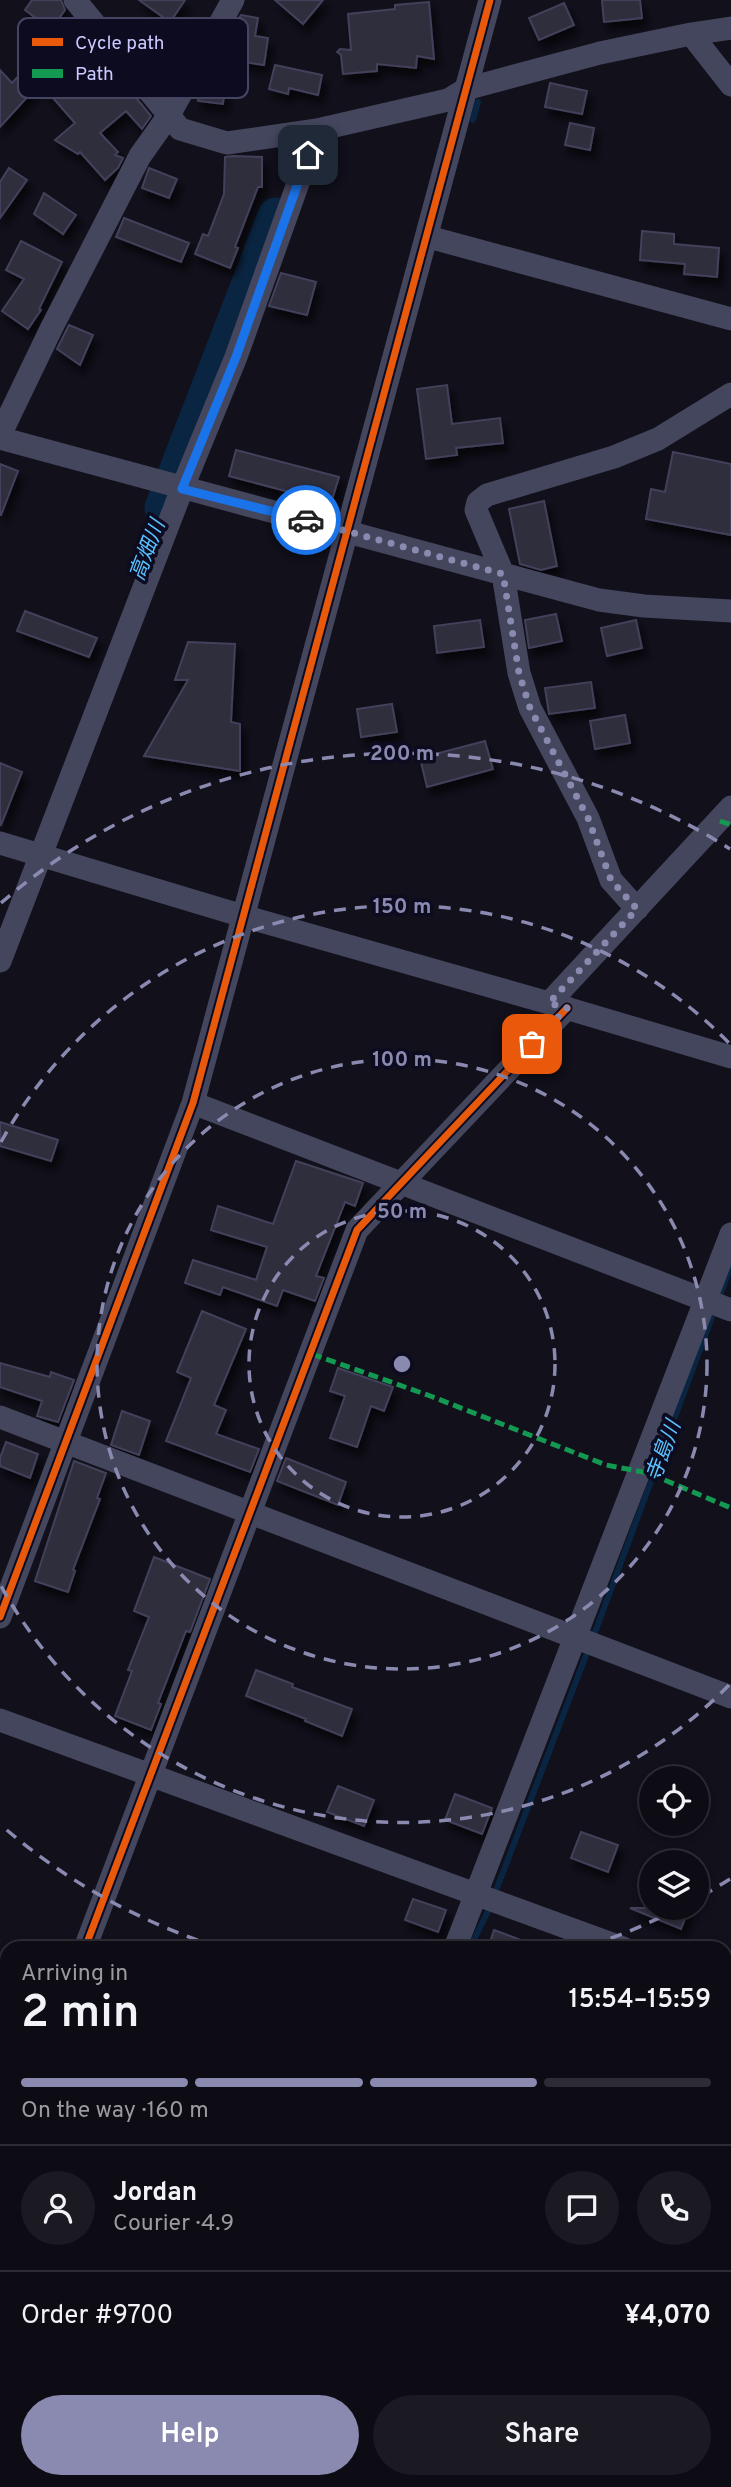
<!DOCTYPE html>
<html lang="en">
<head>
<meta charset="utf-8">
<style>
  body { margin:0; font-family:Overpass,"Noto Sans JP",sans-serif; background:#1b1a22; color:#f1f3f6; height:100vh; display:flex; flex-direction:column; font-size:26px; white-space:nowrap }
  * { box-sizing:border-box; margin:0 }
  p { font-size:23px; color:#9a9ba0 }
  .icon { flex:none; width:38px; height:38px; fill:none; stroke:currentColor; stroke-width:2; stroke-linecap:round; stroke-linejoin:round }
  .map { position:relative; flex:1; overflow:hidden }
  .details { position:absolute; left:0px; top:1941px; width:732px; height:548px; display:flex; flex-direction:column; background:#0d0c14; border-radius:21px 21px 0 0; box-shadow:0 4px 10px #0003,0 0 0 2px #2d2c34 }
  .details>* { flex:none }
  .controls { position:absolute; left:639px; top:1766px; display:grid; gap:14px }
  .controls a { display:grid; place-items:center; width:70px; height:70px; border-radius:50%; background:#0d0c14; box-shadow:0 4px 10px #0003,0 0 0 2px #2d2c34; font-size:35px }
  .pin { position:absolute; display:grid; place-items:center; width:60px; height:60px; color:#fff; margin:-30px; border-radius:14px; box-shadow:0 4px 10px #0006 }
  .courier { position:absolute; display:grid; place-items:center; width:70px; height:70px; margin:-35px; border:5px solid #1a73e8; border-radius:50%; background:#fff; color:#222; box-shadow:0 2px 9px #0007 }
  .summary em { font-style:normal; font-weight:600 }
  .summary div { display:flex; flex-direction:column-reverse }
  .summary { display:flex; align-items:center; justify-content:space-between; height:119px; padding:0 21px }
  h1 { font-size:46px; font-weight:600; line-height:52px }
  .bar { display:grid; grid-template-columns:repeat(4,1fr); gap:10px 7px; align-content:center; height:84px; padding:0 21px }
  .bar i { height:9px; border-radius:5px; background:#2d2c34 }
  .bar .selected { background:#8a89af }
  .bar p { grid-column:span 4 }
  .line { display:flex; align-items:center; gap:18px; padding:0 21px; border-top:2px solid #2d2c34 }
  .line div { flex:1 }
  .round { display:grid; place-items:center; flex:none; width:74px; height:74px; border-radius:37px; background:#1b1a22 }
  .primary-button { display:flex; gap:14px; margin-top:auto; padding:14px 21px }
  .primary-button a { flex:1; height:80px; border-radius:42px; background:#8a89af; color:#fff; font-size:28px; font-weight:600; line-height:80px; text-align:center }
  .primary-button a+a { background:#1b1a22; color:#f1f3f6 }
  .map>svg:first-child { display:block }
  .lines { fill:none; stroke-linecap:round; stroke-linejoin:round }
  .stream { stroke:#0a2542; stroke-width:6 }
  .river { stroke:#0a2542; stroke-width:37 }
  .building { fill:#2e2d3e; stroke:#43415a; stroke-width:2; filter:url(#shadow) }
  .street { stroke:#44465d; stroke-width:23 }
  .quiet { stroke:#139951; stroke-width:5; stroke-dasharray:10 5; stroke-linecap:butt }
  .cycleway-casing { stroke:#0d0b20; stroke-width:11 }
  .cycleway { stroke:#e8590c; stroke-width:7 }
  .done { stroke:#8a89af; stroke-width:7; stroke-dasharray:0 12.6 }
  .route { stroke:#1a73e8; stroke-width:9 }
  .ring { fill:none; stroke:#8a89af; stroke-width:3.5; stroke-dasharray:12 9 }
  .labels { text-anchor:middle; stroke-width:7; stroke-linejoin:round; paint-order:stroke }
  .water-label { font-size:21px; font-style:italic; fill:#58c3ff; stroke:#0d0b20 }
  .key { fill:#0d0b20; stroke:#464463; stroke-width:2 }
  .key-label { font-size:19px; fill:#cbcaff }
  .centre { fill:#8a89af; stroke:#0d0b20; stroke-width:3.5 }
  .ring-label { font-size:21px; text-anchor:middle; font-weight:bold; fill:#8a89af; stroke:#0d0b20; stroke-width:7; stroke-linejoin:round; paint-order:stroke }
</style>
</head>
<body>
<div class="map">
<svg width="731" height="2487" viewBox="0 0 731 2487">
  <defs>
    <filter id="shadow"><feDropShadow dx="4.5" dy="8" stdDeviation="3.5" flood-color="#0009"/></filter>
  </defs>
  <rect width="100%" height="100%" fill="#11101b"/>
  <g class="lines">
    <!-- stream -->
    <path class="stream" d="M473 120 478 102
      M594 1635 731 1266
      M497 1888 588 1650
      M470 1948 489 1909
      M724 2373 731 2376"/>
    <!-- river -->
    <path class="river" d="M163 508 276 216"/>
  </g>
  <!-- building -->
  <path class="building" d="M32 0H61L65 10 51 29 25 10Z
    M139 0H185L170 22Z
    M275 0H323L303 24Z
    M602 0H640L642 18 604 22Z
    M429 2 434 59 417 56 416 68 377 64V71L343 74 341 55 337 52 340 49 351 50 348 14 395 9V5Z
    M564 3 574 25 539 40 529 18Z
    M241 15 258 18 255 36 268 38 264 65 230 60 235 24Z
    M64 27 89 56 92 54 120 86 124 83 151 116 142 129 126 111 100 133 118 152 115 155 123 158 118 168 105 180 80 152 78 154 55 140 75 123 40 83 0 127V70L12 83Z
    M275 65 322 75 318 95 289 88 288 94 269 89Z
    M205 79 225 81 223 104 198 101 200 88Z
    M550 83 587 91 582 114 545 107Z
    M570 123 594 128 590 150 565 145Z
    M232 156 262 157V187H258L235 247 238 248 230 268 195 254 203 234 208 236 224 194 225 157Z
    M9 168 27 180 0 218V182Z
    M149 168 177 179 169 198 142 188Z
    M44 193 76 215 63 234 34 214Z
    M124 218 189 243 181 262 116 237Z
    M642 231 674 234V244L719 248 717 277 684 274 685 264 640 260Z
    M21 241 62 262 39 309 41 310 28 329 2 311 24 279 6 270Z
    M281 273 316 282 307 315 269 306Z
    M69 325 93 335 80 365 57 349Z
    M447 385 452 424 500 418 503 443 456 448 457 455 426 459 417 389Z
    M236 450 339 477 331 503 229 476Z
    M673 452 731 464V535L646 519 651 489 665 492Z
    M0 464 18 471 1 515H0Z
    M544 501 557 566 541 570 520 564 509 509Z
    M25 611 97 638 89 657 17 631Z
    M556 614 562 641 529 648 525 620Z
    M480 620 484 647 437 653 434 626Z
    M636 620 642 648 607 656 601 628Z
    M188 642 235 644 231 722 240 724V771L144 756 188 680H175Z
    M591 682 595 708 549 714 545 688Z
    M392 704 397 732 361 737 357 709Z
    M625 715 630 743 595 749 590 721Z
    M485 741 493 769 427 787 420 758Z
    M0 763 22 772 1 825 0 824Z
    M0 1122 58 1140 51 1161 0 1146Z
    M296 1161 363 1183 355 1206 345 1202 316 1276 324 1278 315 1301 283 1290 277 1306 223 1287 220 1295 185 1283 193 1260 256 1280 267 1247 211 1230 218 1206 273 1224Z
    M202 1311 246 1329 214 1405 226 1410 216 1434 259 1449 250 1472 166 1441 191 1378 177 1372Z
    M0 1363 50 1377 51 1372 74 1380 58 1422 37 1416 42 1401 0 1387Z
    M338 1368 393 1387 384 1411 371 1406 357 1447 330 1438 345 1396 330 1391Z
    M122 1411 150 1421 139 1455 111 1445Z
    M6 1442 38 1454 30 1478 0 1466V1458Z
    M286 1458 346 1482 338 1505 277 1481Z
    M74 1461 106 1473 97 1498 100 1499 73 1570 75 1571 68 1592 35 1581Z
    M154 1557 210 1579 190 1632 186 1631 158 1703 161 1704 151 1730 115 1716 132 1671 128 1670 149 1617 134 1611Z
    M256 1670 293 1684 292 1687 352 1709 342 1736 305 1721 306 1719 246 1696Z
    M338 1786 374 1800 364 1826 327 1812Z
    M455 1794 492 1808 482 1834 445 1820Z
    M581 1832 618 1845 608 1872 571 1858Z
    M413 1899 446 1910 438 1932 405 1920Z
    M630 1908H689L681 1929Z
    M494 1930 537 1946V1948H488Z"/>
  <g class="lines">
    <!-- street -->
    <path class="street" d="M75 0 180 129 227 143 317 130 448 100 466 89 600 53 691 34 731 28
      M691 34 731 85
      M428 234 436 239 731 319
      M0 435 52 327 140 156 169 115 233 0
      M0 438 599 600 644 606 731 611
      M0 843 243 916 549 1003 731 1057
      M637 909 611 880 588 818 530 708 519 673 503 574 476 510 478 502 487 495 614 457 658 439 731 394
      M0 961 182 489 236 357 317 130
      M549 1003 731 807
      M193 1103 731 1310
      M0 1417 731 1697
      M0 1617 193 1103 490 0
      M0 1720 623 1948
      M85 1948 357 1230 567 1008
      M455 1948 731 1234
      M724 1985 731 1987
      M0 2084 7 2087
      M724 2198 731 2202
      M724 2284 731 2273
      M485 2482 498 2487
      M41 2487 44 2482
      M634 2487 636 2482"/>
    <!-- quiet -->
    <path class="quiet" d="M720 821 731 825
      M312 1354 433 1397 606 1465 648 1473 731 1508"/>
    <!-- cycleway casing -->
    <g class="cycleway-casing">
      <path id="cycleway" d="M0 1617 193 1103 490 0
        M85 1948 357 1230 567 1008"/>
    </g>
    <!-- cycleway -->
    <use href="#cycleway" class="cycleway"/>
  </g>
  <g class="lines">
    <!-- done -->
    <path class="done" d="M306 520 503 574 519 673 530 708 588 818 611 880 637 909 549 1003 567 1008 532 1044"/>
    <!-- route -->
    <path class="route" d="M306 520 182 489 236 357 308 155"/>
  </g>
  <!-- distance rings -->
  <g class="ring">
    <circle cx="402" cy="1364" r="153"/>
    <circle cx="402" cy="1364" r="305"/>
    <path d="M729 1685A458 458 0 0 1 1 1586M1 1142A458 458 0 0 1 729 1043"/>
    <path d="M730 1879A611 611 0 0 1 698 1898M679 1908A611 611 0 0 1 586 1947M218 1947A611 611 0 0 1 1 1825M1 903A611 611 0 0 1 730 849"/>
  </g>
  <g class="labels">
    <!-- water labels -->
    <g class="water-label">
      <text transform="translate(147 550) rotate(-69)" y="7">高畑川</text>
      <text transform="translate(663 1451) rotate(-70)" y="7">寺島川</text>
    </g>
  </g>
  <!-- legend -->
  <rect x="18" y="18" width="230" height="80" rx="10" class="key"/>
  <rect x="32" y="38" width="31" height="8" fill="#e8590c"/>
  <rect x="32" y="69" width="31" height="9" fill="#139951"/>
  <g class="key-label">
    <text x="75" y="49">Cycle path</text>
    <text x="75" y="80">Path</text>
  </g>
  <circle cx="402" cy="1364" r="10" class="centre"/>
  <g class="ring-label">
    <text x="402" y="760">200 m</text>
    <text x="402" y="913">150 m</text>
    <text x="402" y="1066">100 m</text>
    <text x="402" y="1218">50 m</text>
  </g>
</svg>
<div class="controls">
<a><svg class="icon" aria-label="locate" viewBox="0 0 24 24"><circle cx="12" cy="12" r="6"/><path d="M12 2v4M12 18v4M2 12h4M18 12h4"/></svg></a>
<a><svg class="icon" aria-label="layers" viewBox="0 0 24 24"><path d="M12 4l9 5-9 5-9-5zM3 14l9 5 9-5"/></svg></a>
</div>
<div class="pin" style="left:532px;top:1044px;background:#ea580c"><svg class="icon" aria-label="bag" viewBox="0 0 24 24"><path d="M5 8h14l-1 12H6zM9 8a3 3 0 0 1 6 0"/></svg></div>
<div class="pin" style="left:308px;top:155px;background:#1f2937"><svg class="icon" aria-label="home" viewBox="0 0 24 24"><path d="M3 11l9-7 9 7M6 9v11h12V9"/></svg></div>
<div class="courier" style="left:306px;top:520px"><svg class="icon" aria-label="car" viewBox="0 0 24 24"><path d="M5 17H2v-5l4-1 3-4h7l3 4 3 1v5h-3M9 17h6M6 11h13"/><circle cx="7" cy="17" r="2"/><circle cx="17" cy="17" r="2"/></svg></div>
<section class="details">
<div class="summary"><div><h1>2 min</h1><p>Arriving in</p></div><em>15:54–15:59</em></div>
<div class="bar"><i class="selected"></i><i class="selected"></i><i class="selected"></i><i></i><p>On the way · 160 m</p></div>
<div class="line" style="height:126px"><a class="round"><svg class="icon" aria-label="person" viewBox="0 0 24 24"><circle cx="12" cy="8" r="4"/><path d="M4 21q1-7 8-7t8 7"/></svg></a><div><b>Jordan</b><p>Courier · 4.9</p></div><a class="round"><svg class="icon" aria-label="chat" viewBox="0 0 24 24"><path d="M4 5h16v11H9l-5 4z"/></svg></a><a class="round"><svg class="icon" aria-label="phone" viewBox="0 0 24 24"><path d="M5 4h4l2 5-3 2q2 4 5 5l2-3 5 2v4C11 20 4 13 5 4z"/></svg></a></div>
<div class="line" style="height:91px"><div>Order #9700</div><b>¥4,070</b></div>
<div class="primary-button"><a>Help</a><a>Share</a></div>
</section>
</div>
</body>
</html>
